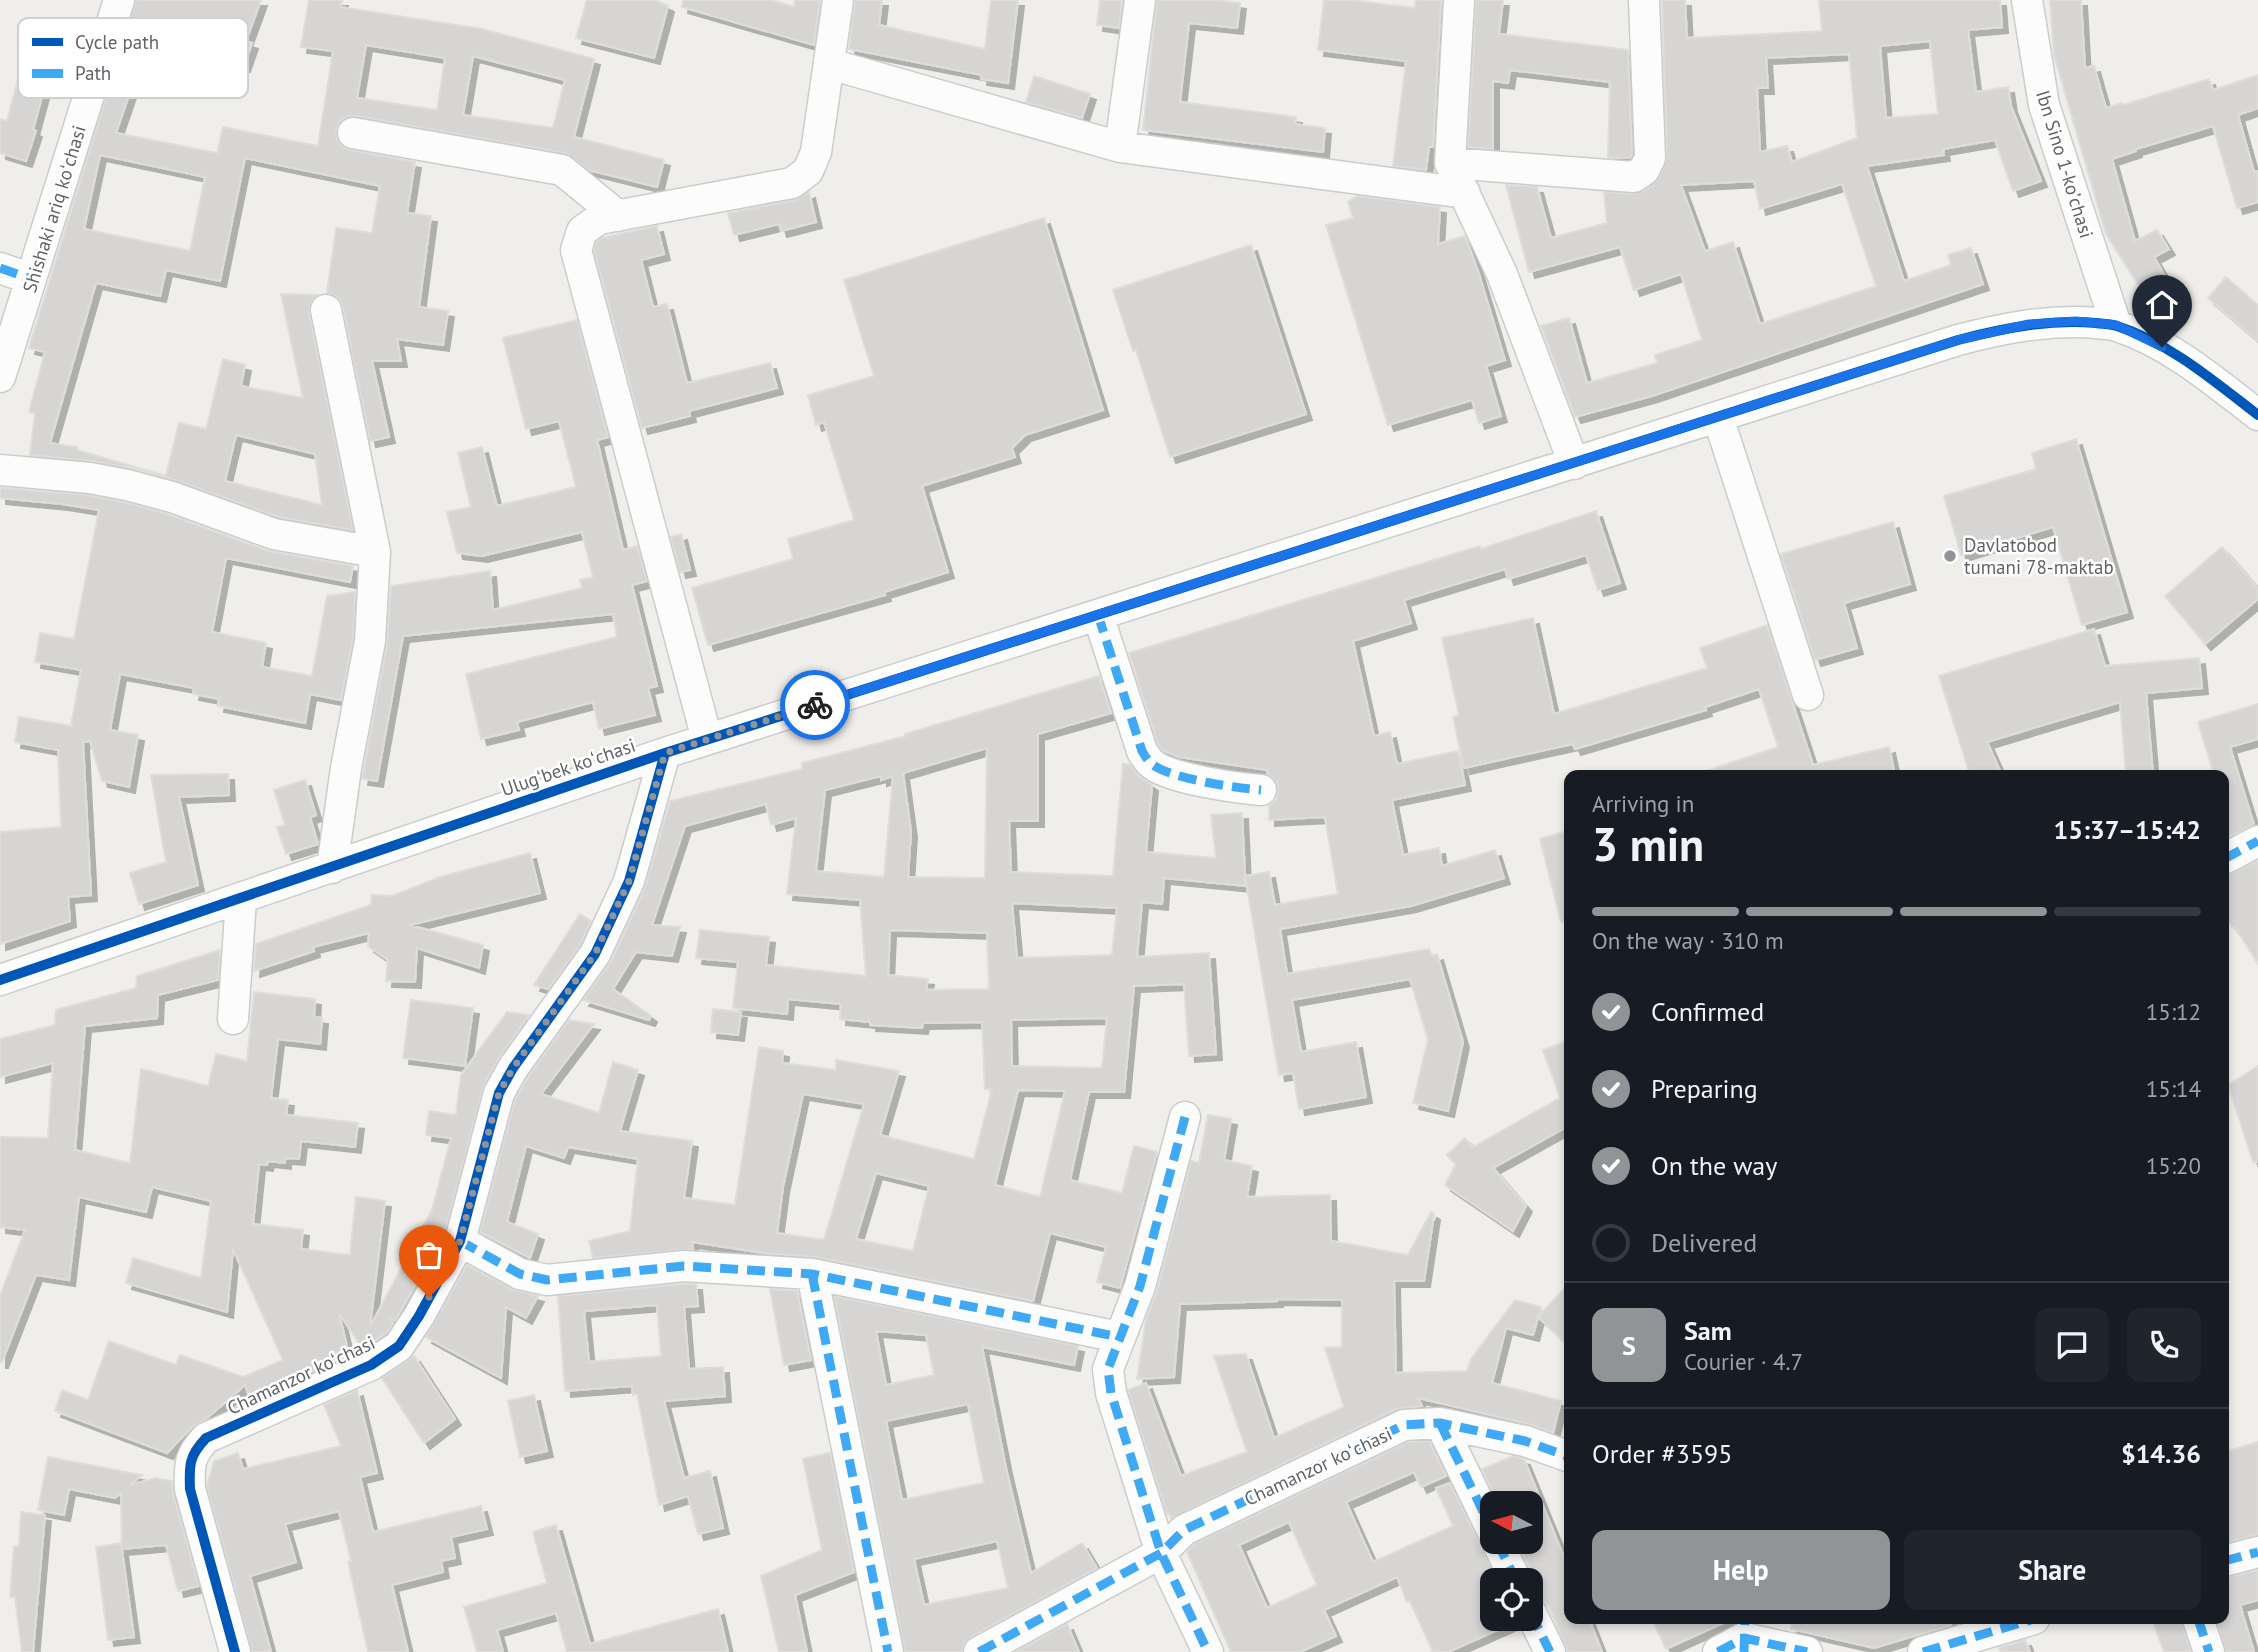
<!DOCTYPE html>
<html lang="en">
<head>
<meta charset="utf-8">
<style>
  body { margin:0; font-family:"PT Sans",sans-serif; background:#20242c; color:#f1f3f6; height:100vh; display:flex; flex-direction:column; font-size:26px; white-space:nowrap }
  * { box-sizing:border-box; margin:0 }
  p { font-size:23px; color:#9ea1a6 }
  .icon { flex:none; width:38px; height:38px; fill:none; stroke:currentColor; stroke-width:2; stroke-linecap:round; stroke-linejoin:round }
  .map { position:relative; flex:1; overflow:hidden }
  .side { position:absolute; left:1564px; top:770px; width:665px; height:854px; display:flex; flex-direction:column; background:#171b24; border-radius:14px; box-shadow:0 4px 10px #0003 }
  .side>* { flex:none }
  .needle { width:46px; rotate:276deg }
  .controls { position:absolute; left:1480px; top:1491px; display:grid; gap:14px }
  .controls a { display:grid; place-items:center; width:63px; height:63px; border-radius:14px; background:#171b24; box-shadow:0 4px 10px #0003; font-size:35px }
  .pin { position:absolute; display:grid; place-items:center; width:60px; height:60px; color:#fff; margin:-72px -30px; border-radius:50% 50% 50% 0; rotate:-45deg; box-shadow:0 0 7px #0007 }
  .pin .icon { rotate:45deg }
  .courier { position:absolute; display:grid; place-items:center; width:70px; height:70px; margin:-35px; border:5px solid #1a73e8; border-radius:50%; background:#fff; color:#222; box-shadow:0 2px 9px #0007 }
  .summary em { font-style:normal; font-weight:700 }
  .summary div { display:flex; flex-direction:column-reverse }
  .summary { display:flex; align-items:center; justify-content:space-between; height:119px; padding:0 28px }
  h1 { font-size:46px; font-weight:700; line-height:52px }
  .bar { display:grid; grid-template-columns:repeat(4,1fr); gap:10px 7px; align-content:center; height:84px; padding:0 28px }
  .bar i { height:9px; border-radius:5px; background:#363941 }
  .bar .active { background:#919496 }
  .bar p { grid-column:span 4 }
  .line { display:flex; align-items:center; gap:18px; padding:0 28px; border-top:2px solid #363941 }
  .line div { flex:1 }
  .round { display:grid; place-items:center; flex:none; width:74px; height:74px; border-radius:14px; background:#20242c }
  ol { padding:0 28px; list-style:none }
  li { display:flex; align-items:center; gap:21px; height:77px }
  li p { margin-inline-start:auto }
  li .icon { padding:7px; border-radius:50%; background:#919496; color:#fff; stroke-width:4 }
  li:last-child { color:#9ea1a6 }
  li i { width:38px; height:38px; border:4px solid #363941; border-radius:50% }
  .cta { display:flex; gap:14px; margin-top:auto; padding:14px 28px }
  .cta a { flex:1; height:80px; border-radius:14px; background:#919496; color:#fff; font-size:28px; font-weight:700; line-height:80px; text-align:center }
  .cta a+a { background:#20242c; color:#f1f3f6 }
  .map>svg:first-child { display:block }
  .building { fill:#d6d5d3; stroke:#deddd9; stroke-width:2; fill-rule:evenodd; filter:url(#shadow) }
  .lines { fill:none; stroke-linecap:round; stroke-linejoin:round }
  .minor-casing { stroke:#cbcccc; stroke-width:33 }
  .minor { stroke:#fdfcfc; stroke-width:30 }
  .quiet { stroke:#3fa9f5; stroke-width:9; stroke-dasharray:18 9; stroke-linecap:butt }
  .cycleway-casing { stroke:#fff; stroke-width:15 }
  .cycleway { stroke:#0057b8; stroke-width:10 }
  .done { stroke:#919496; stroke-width:7; stroke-dasharray:0 12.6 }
  .route { stroke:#1a73e8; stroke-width:9 }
  .poi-dot { fill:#919496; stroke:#fff; stroke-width:2.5 }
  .labels { text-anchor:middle; stroke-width:5; stroke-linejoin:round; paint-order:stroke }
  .street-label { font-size:19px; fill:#5f6368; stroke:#fff }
  .poi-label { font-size:19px; fill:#5f6368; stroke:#fff; text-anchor:start }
  .key { fill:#fff; stroke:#cfd0d2; stroke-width:2 }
  .key-label { font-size:19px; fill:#5f6368 }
</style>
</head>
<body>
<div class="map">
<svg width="2258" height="1652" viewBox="0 0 2258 1652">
  <defs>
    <filter id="shadow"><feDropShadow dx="6" dy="6" stdDeviation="0" flood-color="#0004"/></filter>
  </defs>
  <rect width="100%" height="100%" fill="#efeeea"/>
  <!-- building -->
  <path class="building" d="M136 0H261L246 41 252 43 244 66 150 34 116 133 217 153 223 127 318 146 333 51 301 47 309 0H342L340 7 482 29 594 59 574 137 664 160 657 187 589 170 565 153 356 116H348L340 121 336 131 337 140 342 147 350 150 415 162 407 213 431 216 419 307 448 311 443 345 397 339 401 361H372L389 437 370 441 343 307 339 298 327 293 336 228 372 233 380 186 245 158 220 281 166 270 160 296 96 283 50 443 77 447V450L166 476 179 423 206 429 223 359 245 365 241 386 303 398 281 294 318 295 310 304 309 313 353 530 279 517 178 481 132 468 92 461 30 455 35 413 29 412 45 352 29 348ZM366 45 445 58 437 110 357 98ZM473 56 565 80 553 128 463 115ZM100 155 205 177 190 251 84 229ZM236 435 315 454 322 505 225 481Z
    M587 0H656L668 6 654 58 576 38Z
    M683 0H771L794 7 795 0H820L814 45 682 7Z
    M855 0H882L879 25 985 49 991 0H1018L1008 83 981 79 982 75 849 49Z
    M1100 0H1122L1119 28 1097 25Z
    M1157 0H1213L1240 3 1237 28 1189 23 1180 102 1296 117 1295 124 1325 128 1323 152 1143 130Z
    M1324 0H1350L1415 8 1416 0H1441L1433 147H1429L1426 170 1393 166 1406 61 1318 50Z
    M1476 0H1503L1499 34 1628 50 1632 154 1630 158 1608 157 1610 82 1510 70 1508 83 1493 81V149L1468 147Z
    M1662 0H1685L1687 38 1822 31 1819 0H2000L2002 27 1968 30 1976 92 2008 87 2011 106 2041 181 2013 191 1995 140 1943 149 1944 155 1867 166 1904 281 1951 265 1948 255 1971 248 1983 284 1652 396 1575 417 1541 326 1569 318 1587 383 1657 363 1655 355 1702 340 1681 274 1634 290 1620 247 1529 272 1506 185 1537 187 1551 238 1607 223 1604 192 1634 194 1644 191 1659 178 1667 157ZM1930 41 1938 114 1886 118 1880 46ZM1849 54 1857 138 1792 162 1787 146 1760 152 1757 88H1768L1766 58ZM1754 181 1760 209 1842 184 1876 286 1760 324 1733 242 1705 251 1681 185Z
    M2050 0H2081L2085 68 2094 66 2106 108 2122 103 2123 105 2209 79 2213 90 2258 75V108L2238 115 2254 172 2258 171V202L2237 208 2213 126 2136 149V151L2112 159 2135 241 2157 230 2169 249 2154 257 2167 280 2144 294 2106 234 2054 55Z
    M28 41 55 48 33 130 36 131 26 161 0 153V119L7 121Z
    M1034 76 1090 94 1082 118 1026 102Z
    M809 192 816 222 781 231 779 224 734 235 728 213 795 200Z
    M1357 196 1440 207 1438 244 1465 236 1478 271 1505 360 1486 366 1501 416 1479 423 1472 400 1388 425 1326 225 1353 218 1348 202Z
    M1044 218 1103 410 1025 435 1012 448 1015 457 922 486 948 572 884 592 885 595 708 645 692 588 793 559 788 539 854 520 824 422 816 425 808 395 874 376 844 280Z
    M657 226 664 254 641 260 653 307 667 304 687 383 770 363 777 388 689 411 690 416 642 428 594 250 597 242 602 238Z
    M1251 245 1306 414 1170 457 1136 350 1133 351 1113 290Z
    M2226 277 2258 305V341L2208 298Z
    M577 320 608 437 597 440 623 550 637 546 647 581 632 585 657 686 648 688 655 715 599 729 593 702 517 722 519 730 481 739 466 674 617 637 613 614 403 636 377 781 362 779 387 644 391 586 490 571 493 610 582 588 580 580 593 577 582 532 482 556 457 553 447 512 471 507 458 453 482 447 497 506 576 487 559 421 526 429 503 338Z
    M2076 439 2127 612 2082 625 2053 527 1961 555 1944 496 2036 469 2032 453Z
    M0 488 88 495 123 502 167 514 268 551 353 566 350 582 226 558 212 632 266 643 262 667 312 676 327 596 355 592 353 639 341 700 310 694 305 723 218 706 219 699 193 694 194 688 120 674 110 730 138 735 129 787 102 781 90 741 83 742 91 895 68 897 70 921 0 944V832L61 827 58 750 15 742 19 717 71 726 81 670 35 662 40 633 74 639 99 510 62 504 0 498Z
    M1596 511 1620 583 1598 590 1586 555 1508 579 1505 569 1404 600 1411 623 1353 641 1374 736 1390 732 1397 764 1458 751 1465 785 1392 800 1403 855 1439 848 1442 866 1495 850 1504 878 1411 906 1280 929 1287 974 1429 949 1432 956 1437 954 1463 1042 1448 1111 1413 1103 1428 1040 1410 979 1292 1000 1301 1052 1356 1042 1366 1097 1299 1109 1293 1073 1279 1075 1245 876V886L1164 878 1162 904 1142 902 1137 957 1209 953 1216 1054 1189 1056 1184 984 1134 986 1124 1092H1089L1070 1180 1122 1193 1134 1146 1157 1152 1120 1288 1097 1282 1106 1247 1050 1233 1033 1301 816 1257 763 1253 692 1242 693 1249 593 1258 589 1241 630 1231 638 1159 568 1147 564 1158 526 1146 507 1222 538 1234 530 1258 480 1232 515 1100 528 1077 569 1020 594 1024 541 1094 599 1113 613 1062 638 1070 620 1131 692 1141 684 1198 735 1205 759 1047 783 1051 782 1063 836 1070V1060L899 1071 880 1135 974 1159 992 1089H985L982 1022 923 1023 922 1028 870 1025V1022L840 1019 841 1004 788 999 787 1014 733 1008 738 962 696 958 700 930 769 937 766 965 866 976 860 900 787 894 796 818 771 825 766 804 685 826 652 925 680 927 672 956 636 952 613 989 651 1016 649 1020 583 1000 611 962 645 888 670 801 802 769V763L906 736 905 734 1099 676 1111 713 1038 734V821H1009L1011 872 1113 876 1123 764 1130 765 1139 776 1152 785 1146 852 1216 858 1211 815 1242 813 1245 876 1269 872 1275 905 1338 894 1325 817 1269 820V806L1276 800 1278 791 1277 782 1267 774V770L1179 757 1162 750 1158 744 1129 653 1480 546 1481 549ZM987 748 985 878 908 877 911 831 903 773ZM881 776V780L893 776 884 877 816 871 825 790ZM1012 903 1117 908 1112 955 1017 958ZM890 930 987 933 989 989 926 990 928 979 888 975ZM1107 1018 1102 1068 1012 1066 1011 1020ZM1018 1090 1065 1091 1040 1197 995 1185ZM803 1094 864 1104 824 1240 777 1233 783 1187ZM876 1173 929 1186 913 1251 856 1239Z
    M1893 522 1910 584 1844 603 1857 648 1815 660 1781 554Z
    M681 534 690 570 680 572 671 537Z
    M2222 547 2258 588V599L2205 644 2165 596Z
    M1533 618 1554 714 1707 668 1700 648 1767 625 1813 765 1889 747 1895 775H1707L1706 771 1778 747 1759 689 1705 707 1706 710 1575 749 1573 744 1464 768 1453 717 1459 715 1442 638Z
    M2094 629 2105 666 2199 658 2202 688 2146 693 2153 775H2126L2120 702 1987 742 2002 775H1970L1939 676Z
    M2258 704V739L2230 747 2254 825 2224 839V775H2214L2198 722Z
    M228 774 229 795 179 797 198 885 139 904 130 873 166 862 151 775Z
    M305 780 316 815 310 817 318 844 286 854 277 827 285 825 274 790Z
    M1570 830V921L1561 922 1540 839Z
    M530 853 540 893 410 925 483 945 479 968 417 948 415 982 386 981 388 960 368 946 369 933 313 947 314 951 254 971 256 944 371 905 372 895 392 896 440 877Z
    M2258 861V964L2235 927 2233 928 2224 915V876Z
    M580 914 591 921 580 945 548 989 534 985Z
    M220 950 218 980 158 995 157 1018 85 1026 75 1150 130 1163 141 1069 208 1086 216 1054 247 1061 254 992 315 999 314 1017 322 1018 320 1044 278 1039 271 1098 288 1100 286 1115 358 1123 355 1147 301 1141 299 1159 285 1158V1163L268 1161 267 1165 259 1164 253 1224 303 1230 301 1249 350 1255 356 1197 385 1201 370 1327 432 1210 451 1138 426 1135 429 1111 456 1115 461 1075 507 1012 529 1015 499 1058 484 1085 444 1234 395 1321 388 1317 393 1324 386 1333 363 1349 339 1313 349 1355 250 1399 245 1385 206 1419 193 1426 167 1453 55 1411 62 1390 88 1400 109 1341 176 1365 180 1355 243 1377 283 1360 233 1249 227 1312 126 1283 133 1258 201 1278 211 1201 152 1187 146 1212 79 1197 69 1280 36 1275 2 1362H0V1296L25 1230 0 1227V1137L48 1138 53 1063 0 1077V1039L55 1025 56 1010 136 988 137 976Z
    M411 1000 473 1008 465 1066 403 1058Z
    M713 1009 741 1012 738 1035 711 1032Z
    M1570 1040V1125L1493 1168 1526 1206 1513 1231 1445 1185 1456 1164 1447 1155 1465 1138 1473 1147 1560 1098 1543 1050Z
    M2258 1066V1162H2253L2228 1085Z
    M1208 1115 1231 1119 1224 1160 1252 1166 1247 1197 1330 1195 1331 1241 1408 1255 1431 1212 1434 1214 1424 1281H1394L1396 1373 1467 1371 1471 1359 1515 1300 1541 1307 1533 1335 1506 1328 1492 1383 1561 1401 1553 1433 1529 1424 1418 1398 1422 1406 1396 1409 1171 1518 1169 1513 1167 1514 1128 1390 1146 1383 1181 1476 1247 1452 1214 1356 1246 1354 1274 1438 1344 1407 1325 1348 1342 1347V1300L1277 1299V1301L1180 1304 1174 1377 1137 1379 1146 1320 1157 1291 1191 1161 1199 1163Z
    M467 1265 512 1289 538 1296 526 1318 506 1307 501 1378 426 1337Z
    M1570 1282V1347L1538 1317Z
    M684 1284H696L698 1306 684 1307 689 1369 723 1367 725 1396 664 1401 684 1478 710 1471 723 1528 698 1534 688 1496 659 1505 637 1394 633 1395 632 1386 565 1391 558 1296ZM657 1305 661 1356 589 1362 584 1311Z
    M770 1289 797 1291 811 1360 784 1365Z
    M834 1296 1078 1346 1074 1365 982 1347 1006 1468 1031 1573 1082 1543 1097 1568 971 1637 964 1643 962 1652H905ZM876 1331 926 1335 934 1375 886 1385ZM968 1404 984 1483 902 1500 886 1421ZM997 1541 1008 1588 924 1605 914 1559Z
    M414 1356 455 1419 424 1443 382 1378Z
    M357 1390 377 1473 360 1477 373 1532 481 1506 487 1529 451 1537 455 1558 441 1561 443 1572 392 1585 408 1652H368L348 1562 351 1561 339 1511 285 1524 296 1562 250 1576 271 1652H252L207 1486 214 1461 238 1453 243 1469 341 1446 324 1405Z
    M534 1395 547 1451 520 1457 508 1401Z
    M1429 1441 1446 1476 1421 1487 1414 1472 1346 1502 1373 1562 1453 1526 1436 1488 1450 1483 1497 1580H1493V1619H1515L1516 1622 1448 1652H1433L1410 1601 1407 1602 1397 1577 1324 1610 1336 1636 1300 1652H1231L1187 1552 1194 1544 1408 1442ZM1289 1522 1317 1585 1267 1608 1239 1545Z
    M2258 1442V1535L2224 1543V1452Z
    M830 1453 854 1572 795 1595 807 1652H779L761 1576 822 1550 803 1459Z
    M1513 1456 1524 1459 1570 1572V1619H1589L1602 1652H1568L1549 1606 1540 1598 1531 1596 1532 1573 1516 1542H1531V1503H1498L1482 1469Z
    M48 1457 142 1475 130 1485 156 1478 172 1481 173 1494 199 1586 178 1591 166 1545 122 1549 121 1493 115 1498 69 1489 64 1515 38 1510Z
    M21 1512 45 1515 33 1652H22L15 1597H10L14 1546 19 1547Z
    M556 1525 590 1644 718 1609 728 1652H567L556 1613 497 1630 503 1652H477L464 1607 547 1583 533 1532Z
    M121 1543 134 1637 108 1640 96 1547Z
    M2258 1570V1600L2240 1605 2254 1652H2226L2216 1619H2224V1578Z
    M1652 1619H1732L1666 1649Z
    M1792 1619H1950L1951 1625 1874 1648 1791 1629Z
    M2152 1619H2181L2191 1652H2164Z
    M1067 1624 1079 1652H1016Z
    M2025 1640 2030 1652H2001L1999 1648Z"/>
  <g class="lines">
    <!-- minor casing -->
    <g class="minor-casing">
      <path id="minor" d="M1459 0 1450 163 1502 274 1574 464
        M2027 0 2044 105 2116 325
        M830 64 1120 147 1465 193
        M353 133 562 170 618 216
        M1120 147 1140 0
        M1450 163 1634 177 1644 170 1650 158 1644 0
        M0 268 31 279
        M326 310 375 552 370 641 346 768 332 868
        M0 377 119 0
        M1718 417 1808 695
        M0 470 90 478 127 485 172 497 274 534 375 552
        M1098 615 1142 751C1145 756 1148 761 1152 764 1170 779 1237 788 1261 790
        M707 739 576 250 582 231 599 219 792 183 808 171 816 152 838 0
        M2224 859 2258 841
        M0 980 665 753 1958 340C2004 328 2049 319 2096 323 2103 324 2111 324 2117 326 2170 343 2215 382 2258 415
        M233 1019 241 899
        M1185 1117 1140 1286 1108 1369 1111 1393 1161 1553 1208 1652
        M460 1241 520 1274 547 1280 684 1266 812 1274 1119 1337
        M812 1274 888 1652
        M1440 1423 1493 1532
        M1497 1542 1516 1580
        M2224 1561 2258 1552
        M1531 1613 1550 1652
        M2198 1619 2209 1652
        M235 1652 190 1489C189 1465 189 1456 206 1438L371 1365 399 1346 419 1316 460 1241 499 1093 513 1068 595 954 629 881 665 753
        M979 1652 1161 1553 1184 1530 1404 1425 1440 1423 1525 1441 1570 1457
        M1718 1652 1744 1638 1807 1652
        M1923 1652 2034 1619"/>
    </g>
    <!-- minor -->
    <use href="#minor" class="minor"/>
    <!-- quiet -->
    <path class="quiet" d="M0 268 31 279
      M1098 615 1142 751C1145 756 1148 761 1152 764 1170 779 1237 788 1261 790
      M2224 859 2258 841
      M1185 1117 1140 1286 1108 1369 1111 1393 1161 1553 1208 1652
      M460 1241 520 1274 547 1280 684 1266 812 1274 1119 1337
      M812 1274 888 1652
      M1440 1423 1493 1532
      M1497 1542 1516 1580
      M2224 1561 2258 1552
      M1531 1613 1550 1652
      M2198 1619 2209 1652
      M979 1652 1161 1553 1184 1530 1404 1425 1440 1423 1525 1441 1570 1457
      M1718 1652 1744 1638 1807 1652
      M1744 1652 1745 1619
      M1923 1652 2034 1619"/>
    <!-- cycleway casing -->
    <g class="cycleway-casing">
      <path id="cycleway" d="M0 980 665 753 1958 340C2004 328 2049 319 2096 323 2103 324 2111 324 2117 326 2170 343 2215 382 2258 415
        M235 1652 190 1489C189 1465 189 1456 206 1438L371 1365 399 1346 419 1316 460 1241 499 1093 513 1068 595 954 629 881 665 753"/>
    </g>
    <!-- cycleway -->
    <use href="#cycleway" class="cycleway"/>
  </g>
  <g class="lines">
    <!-- done -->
    <path class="done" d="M429 1297 460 1241 499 1093 513 1068 595 954 629 881 665 753 815 705"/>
    <!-- route -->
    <path class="route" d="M815 705 1958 340 2029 324 2076 321 2116 325 2162 347"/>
  </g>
  <!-- markers -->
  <circle class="poi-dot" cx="1950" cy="556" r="7"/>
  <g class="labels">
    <!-- street labels -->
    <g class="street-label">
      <text transform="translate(2065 164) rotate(73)" y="7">Ibn Sino 1-koʼchasi</text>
      <text transform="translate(54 209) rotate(-73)" y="7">Shishaki ariq koʻchasi</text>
      <text transform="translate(568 767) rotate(-19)" y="7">Ulugʻbek koʻchasi</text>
      <text transform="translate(301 1375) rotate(-25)" y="7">Chamanzor koʻchasi</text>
      <text transform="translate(1318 1466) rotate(-25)" y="7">Chamanzor koʻchasi</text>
    </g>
    <!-- poi labels -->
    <g class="poi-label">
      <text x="1964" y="552">Davlatobod<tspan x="1964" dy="22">tumani 78-maktab</tspan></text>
    </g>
  </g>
  <!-- legend -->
  <rect x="18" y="18" width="230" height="80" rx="10" class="key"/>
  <rect x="32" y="38" width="31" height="8" fill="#0057b8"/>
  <rect x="32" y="69" width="31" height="9" fill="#3fa9f5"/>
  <g class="key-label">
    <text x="75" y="49">Cycle path</text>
    <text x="75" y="80">Path</text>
  </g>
</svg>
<div class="controls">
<a><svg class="needle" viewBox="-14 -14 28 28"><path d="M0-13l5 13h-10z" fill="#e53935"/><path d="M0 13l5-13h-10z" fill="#9ea1a6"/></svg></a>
<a><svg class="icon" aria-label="locate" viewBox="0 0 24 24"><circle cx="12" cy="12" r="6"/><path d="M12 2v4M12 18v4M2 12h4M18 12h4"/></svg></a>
</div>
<div class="pin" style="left:429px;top:1297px;background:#ea580c"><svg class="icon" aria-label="bag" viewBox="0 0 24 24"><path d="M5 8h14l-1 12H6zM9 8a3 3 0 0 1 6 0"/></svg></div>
<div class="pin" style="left:2162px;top:347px;background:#1f2937"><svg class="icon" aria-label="home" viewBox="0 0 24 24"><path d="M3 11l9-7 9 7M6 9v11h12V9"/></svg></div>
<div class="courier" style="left:815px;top:705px"><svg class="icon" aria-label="bike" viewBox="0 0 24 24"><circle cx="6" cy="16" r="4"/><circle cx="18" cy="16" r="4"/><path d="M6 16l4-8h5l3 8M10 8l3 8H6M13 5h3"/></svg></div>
<section class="side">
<div class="summary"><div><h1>3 min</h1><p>Arriving in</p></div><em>15:37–15:42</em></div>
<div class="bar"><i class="active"></i><i class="active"></i><i class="active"></i><i></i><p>On the way · 310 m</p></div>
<ol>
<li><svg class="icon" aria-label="check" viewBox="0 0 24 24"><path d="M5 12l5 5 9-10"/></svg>Confirmed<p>15:12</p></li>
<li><svg class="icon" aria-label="check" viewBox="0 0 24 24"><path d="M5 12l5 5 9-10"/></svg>Preparing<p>15:14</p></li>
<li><svg class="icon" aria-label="check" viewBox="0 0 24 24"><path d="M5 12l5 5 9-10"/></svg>On the way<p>15:20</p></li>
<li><i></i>Delivered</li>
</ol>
<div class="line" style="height:126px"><b class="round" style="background:#919496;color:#fff">S</b><div><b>Sam</b><p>Courier · 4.7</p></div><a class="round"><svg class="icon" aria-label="chat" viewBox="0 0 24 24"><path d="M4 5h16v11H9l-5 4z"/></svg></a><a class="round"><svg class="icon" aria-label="phone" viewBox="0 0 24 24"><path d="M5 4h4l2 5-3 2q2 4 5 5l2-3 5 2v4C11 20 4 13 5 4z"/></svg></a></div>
<div class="line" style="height:91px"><div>Order #3595</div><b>$14.36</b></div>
<div class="cta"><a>Help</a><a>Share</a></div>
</section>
</div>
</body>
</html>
